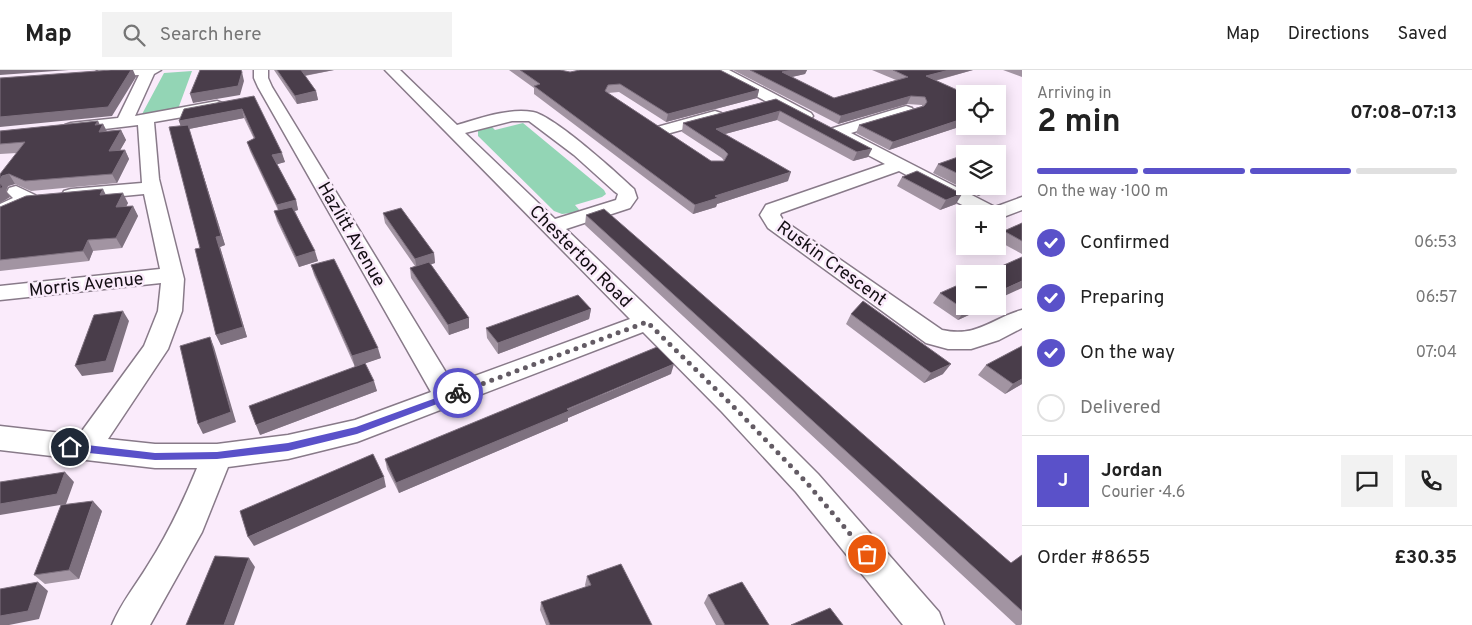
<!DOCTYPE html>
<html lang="en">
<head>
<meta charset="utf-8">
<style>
  body { margin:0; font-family:Overpass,sans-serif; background:#f2f2f2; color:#222; height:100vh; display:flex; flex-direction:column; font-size:19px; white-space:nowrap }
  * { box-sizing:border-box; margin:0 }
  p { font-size:16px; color:#767676 }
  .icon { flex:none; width:28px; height:28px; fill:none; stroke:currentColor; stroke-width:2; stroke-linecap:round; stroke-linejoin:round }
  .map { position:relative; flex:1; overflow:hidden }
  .details { display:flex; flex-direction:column; background:#fff; width:450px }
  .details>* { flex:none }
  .controls { position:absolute; left:956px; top:15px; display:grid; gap:10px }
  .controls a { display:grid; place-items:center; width:50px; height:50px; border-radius:0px; background:#fff; box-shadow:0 2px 12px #0003; font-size:25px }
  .pin { position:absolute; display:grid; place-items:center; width:42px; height:42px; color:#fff; margin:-21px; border:2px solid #fff; border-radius:50%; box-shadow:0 1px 5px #0007 }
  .courier { position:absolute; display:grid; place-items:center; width:50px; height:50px; margin:-25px; border:4px solid #5a51c9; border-radius:50%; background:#fff; color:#222; box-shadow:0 1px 6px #0007 }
  .head em { font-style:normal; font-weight:700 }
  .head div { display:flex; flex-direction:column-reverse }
  .head { display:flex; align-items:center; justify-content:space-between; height:85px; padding:0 15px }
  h1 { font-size:32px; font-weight:700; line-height:38px }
  .bar { display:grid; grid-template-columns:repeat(4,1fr); gap:8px 5px; align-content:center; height:60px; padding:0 15px }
  .bar i { height:6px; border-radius:4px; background:#e0e0e0 }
  .bar .selected { background:#5a51c9 }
  .bar p { grid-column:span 4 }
  .line { display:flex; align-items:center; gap:12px; padding:0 15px; border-top:1px solid #e0e0e0 }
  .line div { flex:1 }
  .round { display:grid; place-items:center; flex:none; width:52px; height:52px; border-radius:0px; background:#f2f2f2 }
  ol { padding:0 15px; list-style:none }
  li { display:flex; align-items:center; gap:15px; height:55px }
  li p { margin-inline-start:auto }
  li .icon { padding:5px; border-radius:50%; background:#5a51c9; color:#fff; stroke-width:4 }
  li:last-child { color:#767676 }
  li i { width:28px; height:28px; border:2px solid #e0e0e0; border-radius:50% }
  header { display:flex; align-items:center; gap:30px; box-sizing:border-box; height:70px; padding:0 25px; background:#fff; border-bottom:1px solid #e0e0e0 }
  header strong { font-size:24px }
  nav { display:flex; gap:28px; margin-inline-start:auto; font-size:18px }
  .search { width:350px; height:45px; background:#f2f2f2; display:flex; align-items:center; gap:12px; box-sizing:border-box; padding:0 18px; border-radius:0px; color:#767676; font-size:19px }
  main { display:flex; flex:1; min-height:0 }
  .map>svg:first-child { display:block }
  .green { fill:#93d5b5 }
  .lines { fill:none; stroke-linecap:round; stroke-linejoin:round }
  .street-casing { stroke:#887a89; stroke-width:3 }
  .street { fill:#fff; fill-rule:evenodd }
  .wall { fill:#a294a2 }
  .shaded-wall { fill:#7e717f }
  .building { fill:#493d4a; stroke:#7e717f }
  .route { fill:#5a51c9 }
  .done { stroke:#635b64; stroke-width:5; stroke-dasharray:0 9 }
  .labels { text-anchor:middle; stroke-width:5; stroke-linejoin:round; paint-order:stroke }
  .street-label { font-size:18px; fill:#120d12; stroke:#faebfb }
</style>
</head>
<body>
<header>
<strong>Map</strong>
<div class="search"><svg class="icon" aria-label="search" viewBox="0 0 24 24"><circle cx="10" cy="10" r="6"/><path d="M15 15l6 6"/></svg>Search here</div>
<nav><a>Map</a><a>Directions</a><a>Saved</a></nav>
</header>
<main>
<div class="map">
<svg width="1022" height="555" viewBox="0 0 1022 555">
  <rect width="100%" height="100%" fill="#faebfb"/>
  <!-- green -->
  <path class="green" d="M192 1 178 39 141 46 164 3Z
    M523 53 604 120 606 124 602 127 575 135 581 142 562 144 554 141 478 66V59L491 56 495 60Z"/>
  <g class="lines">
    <!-- street casing -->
    <g class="street-casing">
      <path id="street" d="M99 0H161L154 4 135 46 217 31 222 33 225 36 222 39 217 41 154 52 159 109 184 209 182 241 168 279 108 369 155 374H217L288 365 355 350 431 322 258 17 254 8V0H268V8L272 17 453 314 630 249 385 0H400L457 55C481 48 508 38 533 42 554 46 616 102 634 119L637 128 630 138 566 159 742 328 818 404 939 542 944 555H903L796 422 722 342 643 262 357 372 288 389 228 397 202 462 150 555H112C121 533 136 515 148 495 168 464 183 432 197 398H155L0 380V356L79 365 144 276 158 241 161 213 0 230V216L160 199 144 124 71 131 64 129 62 125 64 121 71 119 142 113 138 55 71 63 65 61 63 58 65 55 71 53 118 48 139 5 95 7 93 4ZM512 51H529L533 54 574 85 614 121 618 124 616 130 555 149 465 63Z
        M711 0H729L811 43 813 46 811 49H799L713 3Z
        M906 36 912 38 914 41 912 44 851 63 995 137 1022 127V140L998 149V144H979L899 101 781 143 780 145 783 150 942 260C977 268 992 248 1022 240V258L999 270 971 279H948L926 273 768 158 760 145 766 135 885 94 830 65 828 62 830 59Z
        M715 41 721 43 723 46 721 49 663 65 657 63 655 60 657 57Z
        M16 116 35 125 38 129C31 138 11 146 0 143V134L13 128 7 122 9 118Z"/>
    </g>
    <!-- street -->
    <use href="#street" class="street"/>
  </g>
  <!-- wall -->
  <path class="wall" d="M274 0H334L305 6 316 21 318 30 297 34Z
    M509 0H560L570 2 759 20 757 28 666 52 619 22 608 23 711 91H724L722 88 682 62 683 53 776 29 868 87 853 91 777 50 725 64 788 111 717 134 716 137 693 144 534 24V18Z
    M733 0H807L805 4 791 7 834 28 896 10 872 0H973L935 11 965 24V55L889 80 856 63 859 55 922 36V35L907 34 838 54Z
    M1003 0H1022V7Z
    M254 26 285 92 277 94 296 130 298 140 295 141 318 191 299 197 277 151 274 141 278 140 250 81 247 72 254 69 244 48 189 59 225 175 220 177 247 267 221 275 216 265 200 178 181 56 179 51Z
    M98 51 100 55 103 54 107 61 121 60 126 70 120 80H125L129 89 117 113 31 121 15 114 8 116 6 121 10 127 0 133 17 83 0 84V61Z
    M965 91V116H998L1003 109 997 119 978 126 933 103 938 94Z
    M902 107 956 134 940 140 897 116Z
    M106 124 128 133 126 136H133L138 146 122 178 93 181 89 191 0 201V137Z
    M383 143 434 183 435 193 431 194 469 258 449 265 411 208 410 198 415 196 385 153Z
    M586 145 1011 493 1022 485V554L1021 555H1016L585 155Z
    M1022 153V184L998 171 1004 161Z
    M311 195 381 288 365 293 377 321 260 365 355 297 314 205Z
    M940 223 965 236H985L984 238 958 250 933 233Z
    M591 239 589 249 498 284 487 268 486 258Z
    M851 244 943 304 924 313 846 254Z
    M986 295 1022 314 1005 324 978 305Z
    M671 304 568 348V351L399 423 387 399 385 389Z
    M102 441 79 509 45 514 34 505Z
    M587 506 652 555H546L540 540 541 532 586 517 585 515Z
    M708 525 769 555H716L704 533Z"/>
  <!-- shaded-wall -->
  <path class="shaded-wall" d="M0 0H69L0 5Z
    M131 0H133L136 7 112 46 0 57V47Z
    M300 0H334L302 6Z
    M792 0H807L805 4 779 10 782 2Z
    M949 0H973L922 14 926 6Z
    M242 2 244 11 240 25 193 33 190 24Z
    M759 20 757 28 666 52 668 44Z
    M316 21 318 30 297 34 295 26Z
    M911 26 907 34 838 54 841 46Z
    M242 39 244 48 189 59 225 175 220 177 247 267 221 275 216 265 182 60 179 51Z
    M780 41 777 50 714 67 716 59Z
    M965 48V55L889 80 893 72Z
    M98 51 101 58 103 54 108 64 103 71 95 55Z
    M121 60 126 70 114 91 109 81Z
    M872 79 868 87 853 91 857 82Z
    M125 80 129 89 117 113 112 104Z
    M282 83 285 92 275 95 272 85Z
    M791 102 788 111 717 134 716 137 693 144 695 135 715 126Z
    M9 104 15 114 8 116 6 121 10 127 0 133V110L2 106Z
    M1003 109 997 119 978 126 983 116H998V111Z
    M103 119 108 129 100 125Z
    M123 123 128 133 121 147 116 137Z
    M962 124 956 134 940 140 946 130Z
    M296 130 298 140 280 145 277 135Z
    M133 136 138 146 122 178 116 168Z
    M88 170 93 181 89 191 83 181Z
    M315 181 318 191 299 197 296 187Z
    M434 183 435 193 417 199 415 189Z
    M1022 211V218L998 229V222Z
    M972 236H985L984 238 958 250 965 240Z
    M591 239 589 249 498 284V273Z
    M123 241 129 251 113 302 82 306 75 296Z
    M469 248V258L449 265 448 255Z
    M210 267 214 277 236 352 203 364 198 354Z
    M378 278 381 288 355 297 352 286Z
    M674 294 671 304 568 348V351L399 423 396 413Z
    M951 294 943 304 924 313 931 303Z
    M1022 309V314L1005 324 1013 314Z
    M374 311 377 321 260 365 256 355Z
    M65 402 74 412 66 434 0 445V434Z
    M384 407 386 417 254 476 248 467Z
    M93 431 102 441 79 509 69 500Z
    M249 488 255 497 234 555H224Z
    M38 512 48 521 39 549 9 555H0V546Z"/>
  <!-- building -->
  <path class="building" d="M111 0H131L108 37 0 47V8Z
    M200 0H241L242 2 238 16 190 24Z
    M277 0H301L316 21 295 26Z
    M520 0H560L570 2 580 0H720L759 20 668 44 620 14 608 15 605 21 711 91H724L728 84 724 80 683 53 776 29 872 79 857 82 780 41 716 59 791 102 715 126 718 128 695 135 534 16 540 14Z
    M750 0H792L782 2 834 28 908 7 893 0H949L926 6 966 24H965V48L893 72 859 55 924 36 927 32 925 27 911 26 841 46Z
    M254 26 282 83 272 85 296 130 277 135 247 72 255 68 242 39 179 51 184 39Z
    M98 51 95 55 103 54 99 62 121 60 109 81 125 80 112 104 25 111 9 104 2 106 0 110V104L25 72 0 74V61Z
    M188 55 221 166 216 167 243 257 216 265 195 179 200 178 169 57Z
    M958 87 965 91V107L938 94Z
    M917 101 962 124 946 130 902 107Z
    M998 106 1003 109 998 111Z
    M0 113 3 117 0 119Z
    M103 119 100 125 123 123 116 137 133 136 116 168 88 170 83 181 0 190V137L26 126Z
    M292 137 315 181 296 187 274 141Z
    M401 138 434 183 415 189 383 143Z
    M604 139 1011 493 1022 485V541L586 145Z
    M1022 153V171L1004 161Z
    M1022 187V211L998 222V204H984Z
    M334 189 378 278 352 286 311 195Z
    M429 192 469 248 448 255 410 198Z
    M965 212V236H972L965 240 940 223Z
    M578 225 591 239 498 273 486 258Z
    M863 231 951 294 931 303 851 244Z
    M123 241 106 291 75 296 94 245Z
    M210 267 231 342 198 354 180 276Z
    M1022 276V309L1013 314 986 295Z
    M657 277 674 294 567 339 569 341 396 413 385 389Z
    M365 293 374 311 256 355 249 336Z
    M373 384 384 407 248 467 240 441Z
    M65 402 57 424 0 434V412Z
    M93 431 69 500 34 505 61 435Z
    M215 486 249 488 224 555H186Z
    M621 494 652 555H550L541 532 591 515 587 506Z
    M38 512 28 541 0 546V519Z
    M742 512 769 555H725L708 525Z
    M830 538 843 555H791Z"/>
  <!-- route -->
  <path class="route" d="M458 320 462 323 461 325 357 364 288 381 217 389 155 390 70 381 65 377 70 373 155 383 217 382 288 373 356 357Z"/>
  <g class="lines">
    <!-- done -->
    <path class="done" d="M458 323 647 252 732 335 807 413 867 484"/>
  </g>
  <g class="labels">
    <!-- street labels -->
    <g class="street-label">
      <text transform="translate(352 164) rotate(60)" y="6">Hazlitt Avenue</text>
      <text transform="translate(581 186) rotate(45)" y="6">Chesterton Road</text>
      <text transform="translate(832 193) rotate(36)" y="6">Ruskin Crescent</text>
      <text transform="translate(86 214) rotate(-6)" y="6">Morris Avenue</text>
    </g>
  </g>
</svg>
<div class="controls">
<a><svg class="icon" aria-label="locate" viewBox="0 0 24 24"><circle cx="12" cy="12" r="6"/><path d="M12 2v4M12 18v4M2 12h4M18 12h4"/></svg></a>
<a><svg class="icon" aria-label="layers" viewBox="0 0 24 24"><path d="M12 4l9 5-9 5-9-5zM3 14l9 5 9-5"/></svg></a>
<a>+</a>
<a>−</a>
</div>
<div class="pin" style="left:867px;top:484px;background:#ea580c"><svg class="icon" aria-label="bag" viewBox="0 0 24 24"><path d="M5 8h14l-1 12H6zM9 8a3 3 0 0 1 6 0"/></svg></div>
<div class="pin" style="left:70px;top:377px;background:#1f2937"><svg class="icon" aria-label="home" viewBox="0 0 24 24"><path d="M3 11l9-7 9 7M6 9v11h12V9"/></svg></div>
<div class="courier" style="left:458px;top:323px"><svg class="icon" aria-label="bike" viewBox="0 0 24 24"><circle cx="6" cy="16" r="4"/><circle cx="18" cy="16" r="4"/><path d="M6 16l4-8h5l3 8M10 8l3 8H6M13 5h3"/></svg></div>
</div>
<section class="details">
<div class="head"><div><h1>2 min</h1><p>Arriving in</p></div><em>07:08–07:13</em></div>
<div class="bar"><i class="selected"></i><i class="selected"></i><i class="selected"></i><i></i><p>On the way · 100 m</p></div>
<ol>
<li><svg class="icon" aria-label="check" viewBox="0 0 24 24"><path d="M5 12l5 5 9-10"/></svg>Confirmed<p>06:53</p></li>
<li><svg class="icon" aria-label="check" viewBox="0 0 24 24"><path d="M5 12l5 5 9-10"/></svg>Preparing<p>06:57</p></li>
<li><svg class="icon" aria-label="check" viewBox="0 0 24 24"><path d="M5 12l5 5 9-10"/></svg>On the way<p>07:04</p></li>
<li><i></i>Delivered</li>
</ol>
<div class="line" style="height:90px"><b class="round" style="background:#5a51c9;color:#fff">J</b><div><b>Jordan</b><p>Courier · 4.6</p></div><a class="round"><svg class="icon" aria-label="chat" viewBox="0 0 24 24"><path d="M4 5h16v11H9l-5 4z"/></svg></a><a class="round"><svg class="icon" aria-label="phone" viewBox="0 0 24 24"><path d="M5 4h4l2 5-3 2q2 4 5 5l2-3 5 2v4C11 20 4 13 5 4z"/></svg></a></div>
<div class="line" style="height:65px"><div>Order #8655</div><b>£30.35</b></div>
</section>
</main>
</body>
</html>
